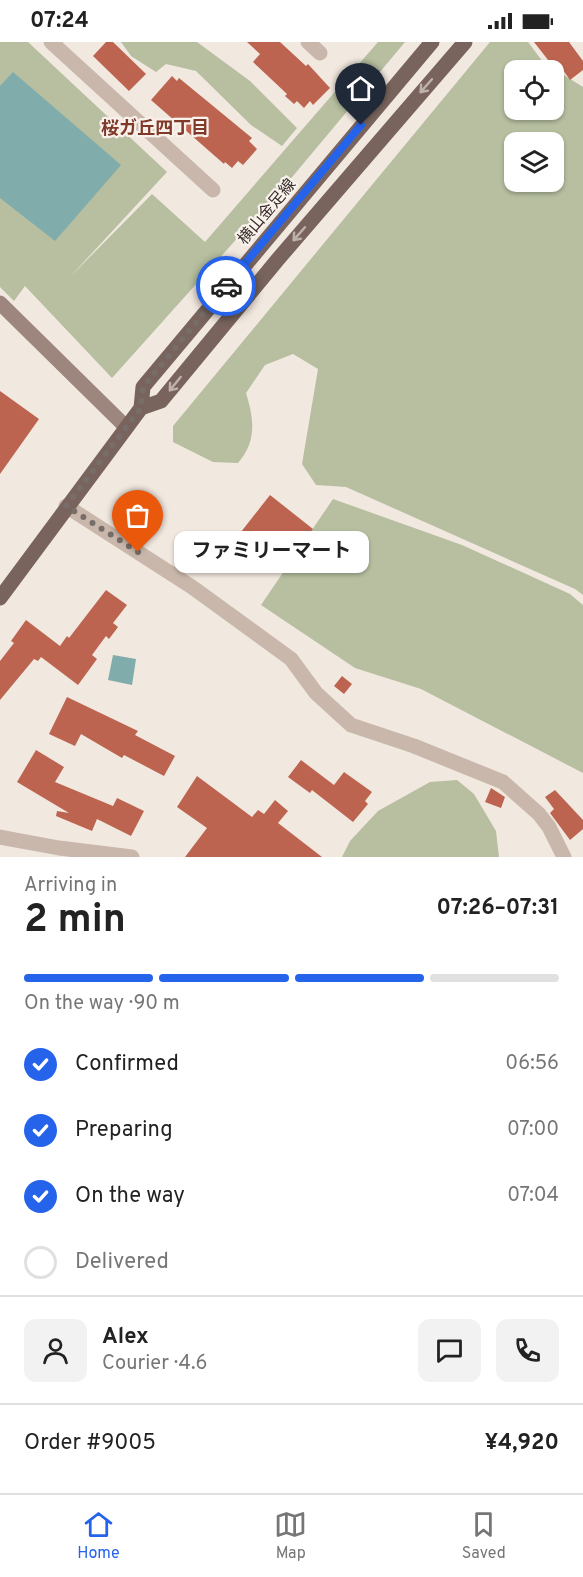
<!DOCTYPE html>
<html lang="en">
<head>
<meta charset="utf-8">
<style>
  body { margin:0; font-family:Overpass,"Noto Sans JP",sans-serif; background:#f2f2f2; color:#222; height:100vh; display:flex; flex-direction:column; font-size:22px; white-space:nowrap }
  * { box-sizing:border-box; margin:0 }
  p { font-size:20px; color:#767676 }
  .icon { flex:none; width:33px; height:33px; fill:none; stroke:currentColor; stroke-width:2; stroke-linecap:round; stroke-linejoin:round }
  .map { position:relative; height:815px; overflow:hidden }
  .sheet { display:flex; flex-direction:column; background:#fff; flex:1 }
  .sheet>* { flex:none }
  .buttons { position:absolute; left:504px; top:18px; display:grid; gap:12px }
  .buttons a { display:grid; place-items:center; width:60px; height:60px; border-radius:12px; background:#fff; box-shadow:0 2px 4px #0004; font-size:30px }
  .pin { position:absolute; display:grid; place-items:center; width:51px; height:51px; color:#fff; margin:-62px -26px; border-radius:50% 50% 50% 0; rotate:-45deg; box-shadow:0 0 6px #0007 }
  .pin .icon { rotate:45deg }
  .courier { position:absolute; display:grid; place-items:center; width:60px; height:60px; margin:-30px; border:4px solid #2563eb; border-radius:50%; background:#fff; color:#222; box-shadow:0 2px 8px #0007 }
  .bubble { position:absolute; height:42px; border-radius:12px; background:#fff; box-shadow:0 2px 4px #0004; font-size:20px; font-weight:700; line-height:42px; text-align:center }
  .overview em { font-style:normal; font-weight:700 }
  .overview div { display:flex; flex-direction:column-reverse }
  .overview { display:flex; align-items:center; justify-content:space-between; height:102px; padding:0 24px }
  h1 { font-size:39px; font-weight:700; line-height:45px }
  .bar { display:grid; grid-template-columns:repeat(4,1fr); gap:9px 6px; align-content:center; height:72px; padding:0 24px }
  .bar i { height:8px; border-radius:4px; background:#e0e0e0 }
  .bar .on { background:#2563eb }
  .bar p { grid-column:span 4 }
  .line { display:flex; align-items:center; gap:15px; padding:0 24px; border-top:2px solid #e0e0e0 }
  .line div { flex:1 }
  .round { display:grid; place-items:center; flex:none; width:63px; height:63px; border-radius:12px; background:#f2f2f2 }
  ol { padding:0 24px; list-style:none }
  li { display:flex; align-items:center; gap:18px; height:66px }
  li p { margin-inline-start:auto }
  li .icon { padding:6px; border-radius:50%; background:#2563eb; color:#fff; stroke-width:4 }
  li:last-child { color:#767676 }
  li i { width:33px; height:33px; border:3px solid #e0e0e0; border-radius:50% }
  .status { display:flex; justify-content:space-between; align-items:center; height:42px; padding:0 30px; background:#fff; direction:ltr }
  .status svg { height:16px; fill:currentColor }
  .tab-bar { display:flex; justify-content:space-around; align-items:center; height:84px; border-top:2px solid #e0e0e0; background:#fff; font-size:16px; color:#767676 }
  .tab-bar a { display:grid; justify-items:center; gap:3px }
  .tab-bar .on { color:#2563eb }
  .map>svg:first-child { display:block }
  .green { fill:#b7bfa0; fill-rule:evenodd }
  .water { fill:#80acab }
  .building { fill:#bd6451 }
  .lines { fill:none; stroke-linecap:round; stroke-linejoin:round }
  .street { stroke:#c9b7ac; stroke-width:15 }
  .secondary { stroke:#9c867d; stroke-width:15 }
  .primary { stroke:#78645d; stroke-width:15 }
  .oneway { stroke:#bfb2ac }
  .done { stroke:#786e69; stroke-width:6; stroke-dasharray:0 10.8 }
  .route { stroke:#2563eb; stroke-width:8 }
  .labels { text-anchor:middle; stroke-width:4.5; stroke-linejoin:round; paint-order:stroke }
  .street-label { font-size:16px; fill:#372d2a; stroke:#f9f2ec }
  .neighbourhood-label { font-size:18px; font-weight:bold; fill:#803829; stroke:#f9f2ec }
</style>
</head>
<body>
<div class="status"><b>07:24</b><svg viewBox="0 0 49 12"><path d="M0 12V9h3v3zM5 12V6h3v6zM10 12V3h3v9zM15 12V0h3v12zM26 1h20v11H26zM47 4h2v5h-2z"/></svg></div>
<div class="map">
<svg width="583" height="815" viewBox="0 0 583 815">
  <rect width="100%" height="100%" fill="#f1e8df"/>
  <!-- green -->
  <path class="green" d="M0 0H28L167 130 69 236 152 152 205 200 378 0H405L293 134 112 336 25 244 14 259 0 245Z
    M121 0H197L250 39 297 86 282 104 251 83 196 29 166 22 156 30 131 14Z
    M490 0H528L543 20 583 45V553L575 547 346 445 316 443 302 422 318 327 293 312 265 323 246 351C254 377 257 399 238 421L213 420 173 400V384ZM514 28H554V68H514ZM514 100H554V140H514Z
    M333 457 462 503 570 552 583 563V731L421 647 355 626 261 563Z
    M457 738 474 752 496 789 499 815H342L350 799 378 769 430 740Z"/>
  <!-- water -->
  <path class="water" d="M13 30 121 123 55 199 0 156V44Z
    M113 613 136 617 132 643 108 638Z"/>
  <!-- building -->
  <path class="building" d="M106 0H113L146 32 129 49 93 14Z
    M247 0H280L306 24 308 22 330 46 313 63 310 59 304 66 297 59 294 62 285 54 287 52 253 20 260 12Z
    M534 0H569L583 19V28L570 38 557 19 552 23Z
    M172 34 177 39 179 36 252 96 249 99 257 107 243 123 238 119 232 126 225 120 224 122 151 58Z
    M0 349 39 377 0 432Z
    M270 453 313 487 284 523 241 490Z
    M106 548 127 563 113 581 118 585 109 597 106 594 92 613 97 617 78 643 41 615 38 619 34 617 0 658V619L14 601 11 599 26 578 60 604 67 594 69 596Z
    M342 634 352 642 344 652 334 644Z
    M67 655 138 689 135 693 175 714 164 734 124 713 122 716 81 692 75 704 49 692Z
    M36 708 64 725 55 740 113 764 117 756 144 769 131 794 97 777 92 789 56 774 57 769 69 771 17 740Z
    M301 718 334 743 344 730 372 750 365 759 368 762 353 780 312 748 310 751 288 735Z
    M197 734 252 775 258 768 264 772 275 758 288 769 278 781 322 815H185L207 786 177 765Z
    M491 746 505 755 501 766 485 760Z
    M555 748 583 778V787L570 798 550 771 554 767 545 755Z"/>
  <g class="lines">
    <!-- street -->
    <path class="street" d="M51 0 213 148
      M308 0 320 11
      M66 464 192 545 291 617 316 651 351 683 414 704 503 740 539 772 549 785 564 815
      M0 795 59 806 132 815"/>
    <!-- secondary -->
    <path class="secondary" d="M0 261 126 385"/>
    <!-- primary -->
    <path class="primary" d="M141 366 143 345 432 0
      M0 556 141 366 161 359 279 216 465 0"/>
  </g>
  <!-- one-way arrows -->
  <defs><path id="oneway-shaft" d="M-6 0H5M1.5-3L5.5 0L1.5 3" fill="none" stroke-width="1.6" stroke-linecap="round" stroke-linejoin="round" transform="scale(1.5)"/></defs>
  <g class="oneway">
    <use href="#oneway-shaft" transform="translate(426 44) rotate(131)"/>
    <use href="#oneway-shaft" transform="translate(299 192) rotate(131)"/>
    <use href="#oneway-shaft" transform="translate(175 342) rotate(129)"/>
  </g>
  <g class="lines">
    <!-- done -->
    <path class="done" d="M138 510 66 464 141 366 143 345 226 244"/>
    <!-- route -->
    <path class="route" d="M226 244 361 83"/>
  </g>
  <g class="labels">
    <!-- street labels -->
    <g class="street-label">
      <text transform="translate(266 169) rotate(-50)" y="6">横山金足線</text>
    </g>
    <!-- neighbourhood labels -->
    <g class="neighbourhood-label">
      <text x="155" y="92">桜ガ丘四丁目</text>
    </g>
  </g>
</svg>
<div class="buttons">
<a><svg class="icon" aria-label="locate" viewBox="0 0 24 24"><circle cx="12" cy="12" r="6"/><path d="M12 2v4M12 18v4M2 12h4M18 12h4"/></svg></a>
<a><svg class="icon" aria-label="layers" viewBox="0 0 24 24"><path d="M12 4l9 5-9 5-9-5zM3 14l9 5 9-5"/></svg></a>
</div>
<div class="pin" style="left:138px;top:510px;background:#ea580c"><svg class="icon" aria-label="bag" viewBox="0 0 24 24"><path d="M5 8h14l-1 12H6zM9 8a3 3 0 0 1 6 0"/></svg></div>
<div class="pin" style="left:361px;top:83px;background:#1f2937"><svg class="icon" aria-label="home" viewBox="0 0 24 24"><path d="M3 11l9-7 9 7M6 9v11h12V9"/></svg></div>
<div class="courier" style="left:226px;top:244px"><svg class="icon" aria-label="car" viewBox="0 0 24 24"><path d="M5 17H2v-5l4-1 3-4h7l3 4 3 1v5h-3M9 17h6M6 11h13"/><circle cx="7" cy="17" r="2"/><circle cx="17" cy="17" r="2"/></svg></div>
<div class="bubble" style="left:174px;top:489px;width:195px">ファミリーマート</div>
</div>
<section class="sheet">
<div class="overview"><div><h1>2 min</h1><p>Arriving in</p></div><em>07:26–07:31</em></div>
<div class="bar"><i class="on"></i><i class="on"></i><i class="on"></i><i></i><p>On the way · 90 m</p></div>
<ol>
<li><svg class="icon" aria-label="check" viewBox="0 0 24 24"><path d="M5 12l5 5 9-10"/></svg>Confirmed<p>06:56</p></li>
<li><svg class="icon" aria-label="check" viewBox="0 0 24 24"><path d="M5 12l5 5 9-10"/></svg>Preparing<p>07:00</p></li>
<li><svg class="icon" aria-label="check" viewBox="0 0 24 24"><path d="M5 12l5 5 9-10"/></svg>On the way<p>07:04</p></li>
<li><i></i>Delivered</li>
</ol>
<div class="line" style="height:108px"><a class="round"><svg class="icon" aria-label="person" viewBox="0 0 24 24"><circle cx="12" cy="8" r="4"/><path d="M4 21q1-7 8-7t8 7"/></svg></a><div><b>Alex</b><p>Courier · 4.6</p></div><a class="round"><svg class="icon" aria-label="chat" viewBox="0 0 24 24"><path d="M4 5h16v11H9l-5 4z"/></svg></a><a class="round"><svg class="icon" aria-label="phone" viewBox="0 0 24 24"><path d="M5 4h4l2 5-3 2q2 4 5 5l2-3 5 2v4C11 20 4 13 5 4z"/></svg></a></div>
<div class="line" style="height:78px"><div>Order #9005</div><b>¥4,920</b></div>
</section>
<nav class="tab-bar">
<a class="on"><svg class="icon" aria-label="home" viewBox="0 0 24 24"><path d="M3 11l9-7 9 7M6 9v11h12V9"/></svg>Home</a>
<a><svg class="icon" aria-label="map" viewBox="0 0 24 24"><path d="M3 6l6-2 6 2 6-2v14l-6 2-6-2-6 2zM9 4v14M15 6v14"/></svg>Map</a>
<a><svg class="icon" aria-label="saved" viewBox="0 0 24 24"><path d="M7 4h10v16l-5-4-5 4z"/></svg>Saved</a>
</nav>
</body>
</html>
